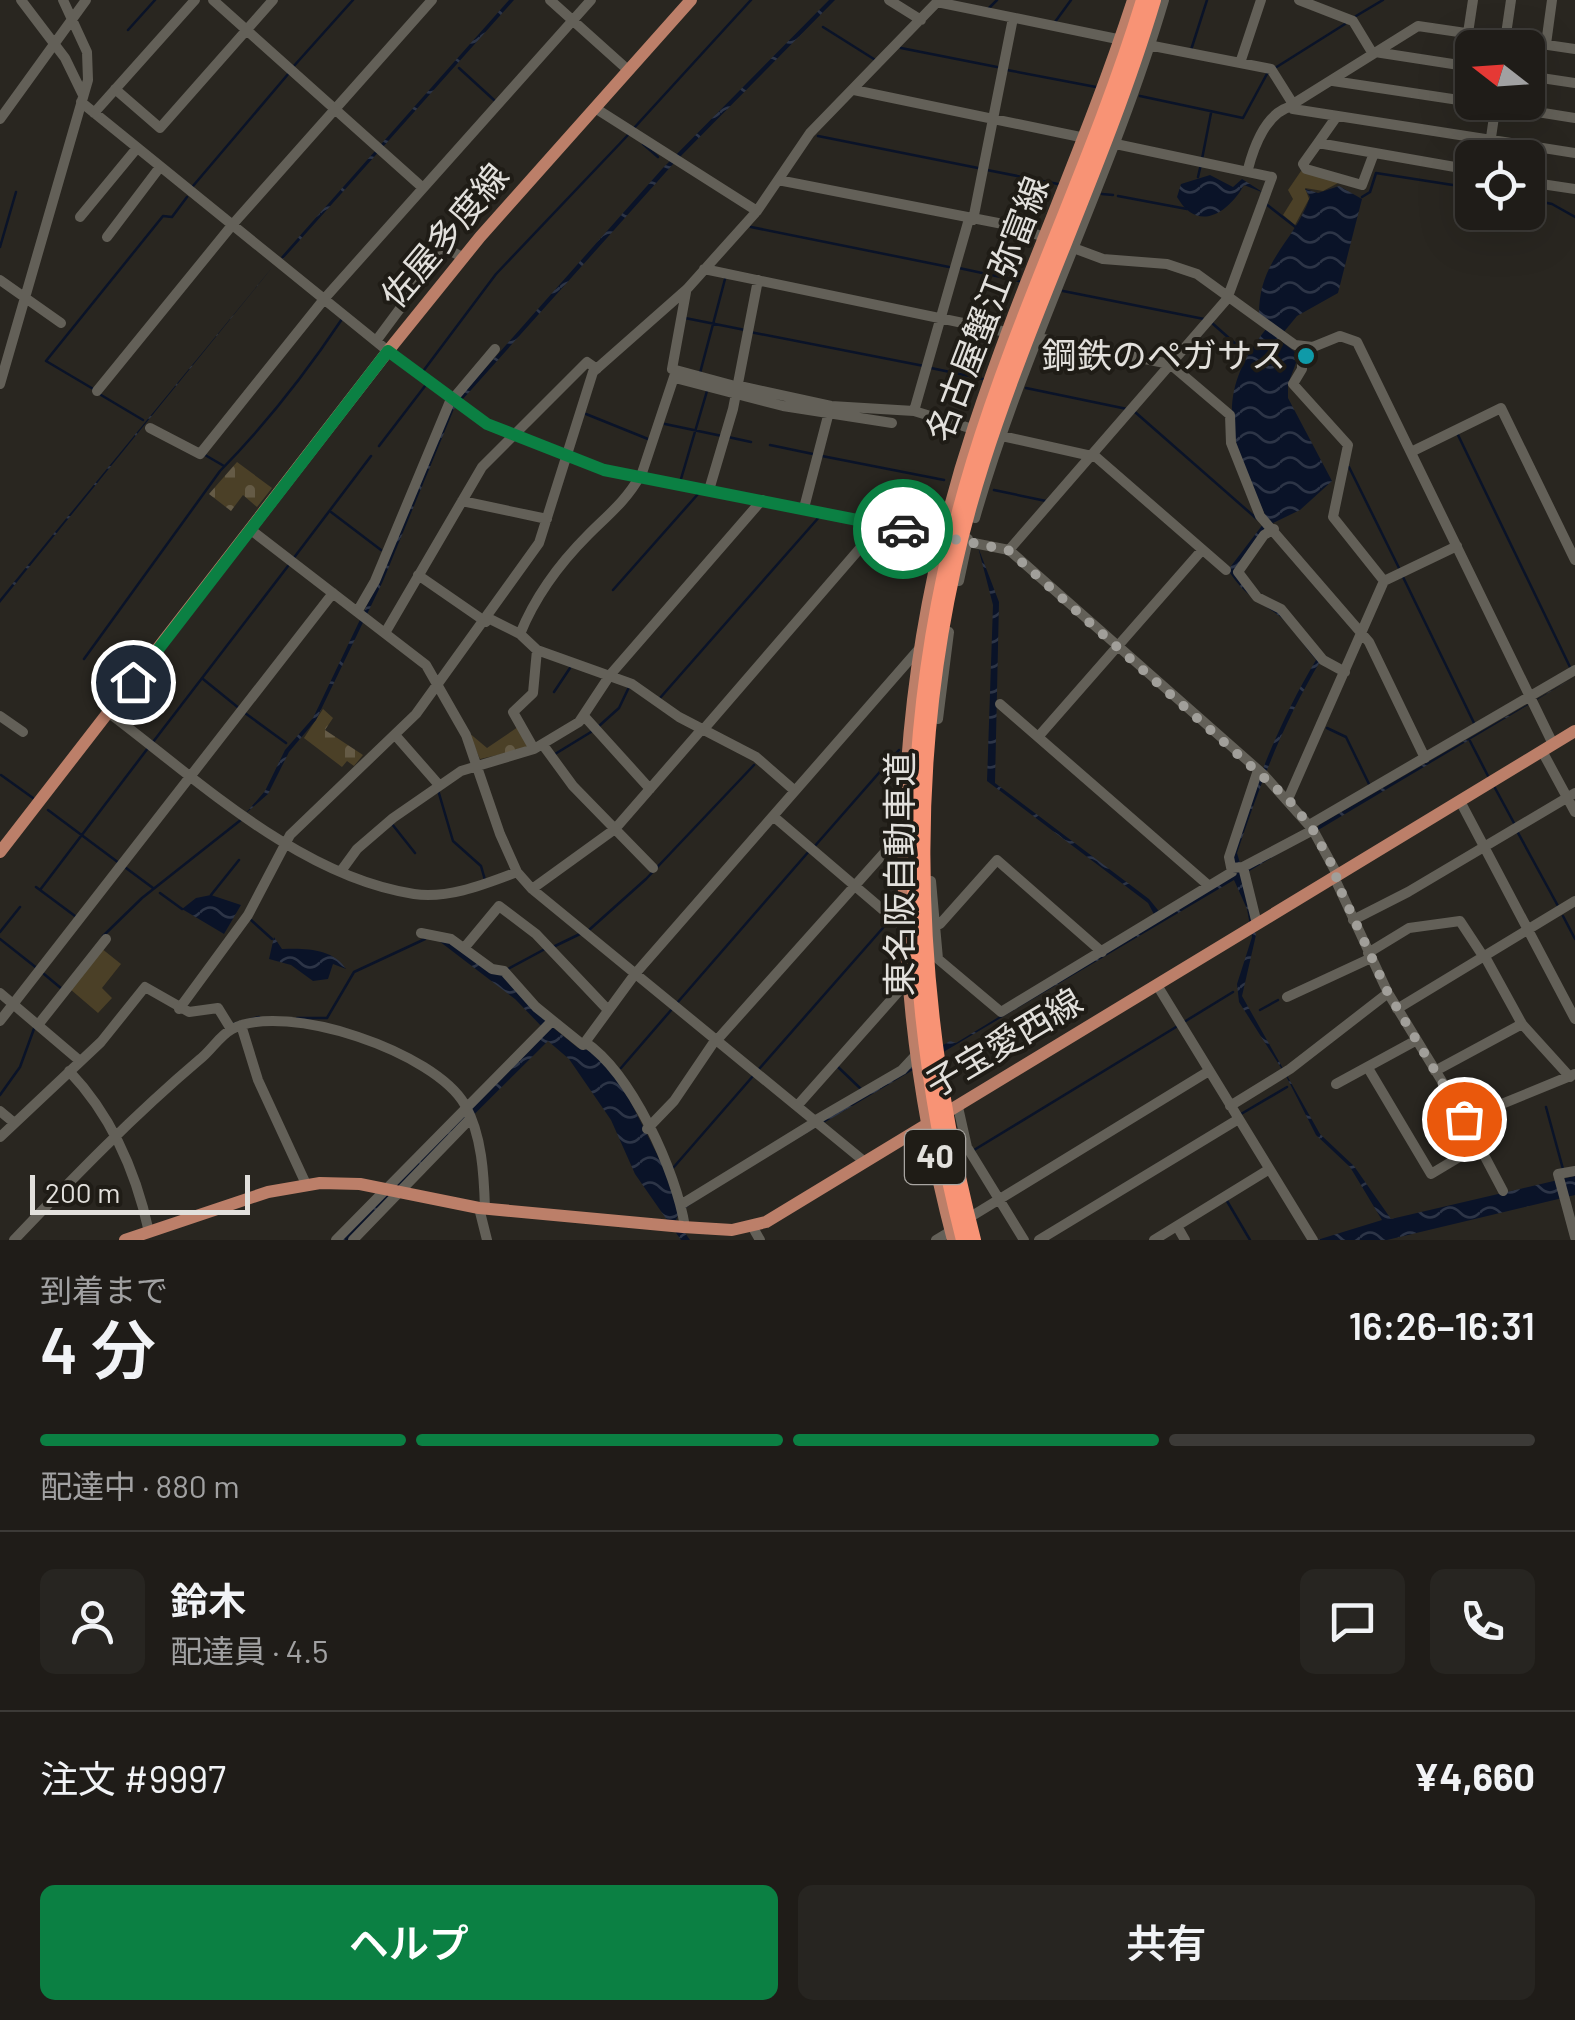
<!DOCTYPE html>
<html lang="ja">
<head>
<meta charset="utf-8">
<style>
  body { margin:0; font-family:Barlow,"Noto Sans JP",sans-serif; background:#272521; color:#f1f3f6; height:100vh; display:flex; flex-direction:column; font-size:38px; white-space:nowrap }
  * { box-sizing:border-box; margin:0 }
  p { font-size:32px; color:#a1a1a2 }
  .icon { flex:none; width:55px; height:55px; fill:none; stroke:currentColor; stroke-width:2; stroke-linecap:round; stroke-linejoin:round }
  .map { position:relative; height:1240px; overflow:hidden }
  .side { display:flex; flex-direction:column; background:#1f1c18; flex:1 }
  .side>* { flex:none }
  .needle { width:65px; rotate:287deg }
  .buttons { position:absolute; left:1455px; top:30px; display:grid; gap:20px }
  .buttons a { display:grid; place-items:center; width:90px; height:90px; border-radius:15px; background:#1f1c18; box-shadow:0 10px 40px #0002,0 0 0 2px #3c3a37; font-size:50px }
  .scale { position:absolute; left:30px; bottom:25px; width:220px; box-sizing:border-box; padding-left:10px; border:5px solid #e2e0dc; border-top:0; font-size:28px; line-height:35px; white-space:nowrap; color:#e2e0dc; -webkit-text-stroke:8px #1f1c16; paint-order:stroke }
  .pin { position:absolute; display:grid; place-items:center; width:85px; height:85px; color:#fff; margin:-42px; border:5px solid #fff; border-radius:50%; box-shadow:0 2px 10px #0007 }
  .courier { position:absolute; display:grid; place-items:center; width:100px; height:100px; margin:-50px; border:8px solid #0b8043; border-radius:50%; background:#fff; color:#222; box-shadow:0 2px 12px #0007 }
  .overview em { font-style:normal; font-weight:600 }
  .overview div { display:flex; flex-direction:column-reverse }
  .overview { display:flex; align-items:center; justify-content:space-between; height:170px; padding:0 40px }
  h1 { font-size:65px; font-weight:600; line-height:75px }
  .bar { display:grid; grid-template-columns:repeat(4,1fr); gap:15px 10px; align-content:center; height:120px; padding:0 40px }
  .bar i { height:12px; border-radius:8px; background:#3c3a37 }
  .bar .current { background:#0b8043 }
  .bar p { grid-column:span 4 }
  .line { display:flex; align-items:center; gap:25px; padding:0 40px; border-top:2px solid #3c3a37 }
  .line div { flex:1 }
  .round { display:grid; place-items:center; flex:none; width:105px; height:105px; border-radius:15px; background:#272521 }
  .cta { display:flex; gap:20px; margin-top:auto; padding:20px 40px }
  .cta a { flex:1; height:115px; border-radius:15px; background:#0b8043; color:#fff; font-size:40px; font-weight:600; line-height:115px; text-align:center }
  .cta a+a { background:#272521; color:#f1f3f6 }
  .map>svg:first-child { display:block }
  .cemetery { fill:url(#cemetery-stones) }
  .green { fill:#4b4027 }
  .water { fill:url(#water-waves) }
  .lines { fill:none; stroke-linecap:round; stroke-linejoin:round }
  .stream { stroke:#0a1328; stroke-width:2.5 }
  .minor { stroke:#636058; stroke-width:10 }
  .major { stroke:#bc7f69; stroke-width:12 }
  .highway { stroke:#f89375; stroke-width:14 }
  .done { stroke:#a19f9a; stroke-width:10; stroke-dasharray:0 18 }
  .route { stroke:#0b8043; stroke-width:12 }
  .culture-dot { fill:#0f9aa8; stroke:#1f1c16; stroke-width:4 }
  .labels { text-anchor:middle; stroke-width:8; stroke-linejoin:round; paint-order:stroke }
  .shield { fill:#1f1c16; stroke:#a8a5a1; stroke-width:2.5 }
  .shield-label { font-size:32px; font-weight:bold; fill:#e2e0dc }
  .street-label { font-size:35px; fill:#e2e0dc; stroke:#1f1c16 }
  .poi-label { font-size:35px; fill:#e2e0dc; stroke:#1f1c16; text-anchor:end }
</style>
</head>
<body>
<div class="map">
<svg width="1575" height="1240" viewBox="0 0 1575 1240">
  <defs>
    <pattern id="cemetery-stones" width="16" height="16" patternUnits="userSpaceOnUse" patternTransform="scale(2.5)"><rect width="16" height="16" fill="#4b4027"/><path d="M2 7V4a2 2 0 0 1 4 0v3zM10 15v-3a2 2 0 0 1 4 0v3z" fill="#655b46"/></pattern>
    <pattern id="water-waves" width="16" height="10" patternUnits="userSpaceOnUse" patternTransform="scale(2.5)"><rect width="16" height="10" fill="#0a1328"/><path d="M0 5q4-4 8 0t8 0" fill="none" stroke="#2d3547"/></pattern>
  </defs>
  <rect width="100%" height="100%" fill="#292620"/>
  <!-- cemetery -->
  <path class="cemetery" d="M237 462 272 488 257 507 243 495 231 511 209 494Z
    M323 709 333 718 325 730 363 755 354 766 347 761 342 767 304 738Z
    M518 727 528 748 480 759 468 732 487 748Z"/>
  <!-- green -->
  <path class="green" d="M1301 171 1340 182 1323 191 1305 188 1309 199 1295 225 1283 215 1293 199 1288 190Z
    M101 948 121 964 102 988 112 998 98 1013 70 989Z"/>
  <!-- water -->
  <path class="water" d="M509 0H514L283 259 281 257Z
    M829 0H835L674 163 454 409 383 581 316 720 289 752 268 794 245 814 265 791 285 750 313 718 379 580 451 407 662 169Z
    M1210 175 1233 187 1242 179 1264 193 1244 185C1229 212 1198 234 1177 197L1181 184Z
    M1339 186 1362 199 1338 293 1297 316 1278 339 1299 355 1288 384V398L1332 481 1300 510 1267 526 1233 571 1244 586 1279 610 1321 660C1284 721 1260 784 1237 853L1240 863 1317 830 1319 825 1575 677 1241 876 1256 935 1242 996 1320 1134 1354 1166 1391 1219 1575 1176V1195L1387 1240H1317L1382 1220 1350 1167 1316 1135 1285 1074 1239 1002 1237 984 1252 937 1247 909 1234 880 712 1189 679 1213 676 1220 690 1240H681L635 1174 611 1120 569 1059 548 1041 348 1240H339L546 1031 515 999 439 941 448 940 503 974 551 1026 578 1048 593 1050 616 1073 663 1166 676 1204 950 1041 956 1043 1157 920 1148 903 987 781 993 605 978 547 999 602 995 783 1149 899 1162 915 1233 874 1230 859C1254 789 1278 723 1316 660 1303 645 1290 623 1274 612 1254 599 1242 592 1228 570L1267 519C1231 440 1209 397 1271 323L1259 314C1259 259 1294 243 1310 197L1305 189 1318 193Z
    M275 264 0 603V599Z
    M211 895 241 905 224 934 182 909 196 898Z
    M274 937 282 949C304 948 333 948 346 969L333 964 328 979 313 981 291 965 269 959Z"/>
  <g class="lines">
    <!-- stream -->
    <path class="stream" d="M989 8 997 0
      M1356 16 1383 0
      M1055 22 1071 0
      M823 27 877 61
      M128 30 155 0
      M901 48 997 67
      M1191 50 1207 0
      M293 67 353 0
      M459 68 494 100
      M1275 68 1345 24
      M1007 70 1096 87
      M1140 96 1243 118 1268 72
      M634 128 751 0
      M818 136 978 168
      M643 144 658 157
      M1202 159 1211 113
      M987 170 1058 184
      M1198 177 1201 164
      M193 186 289 73
      M1102 194 1113 195
      M1118 196 1187 209
      M1362 197 1370 192 1376 173 1472 188
      M1528 199 1552 204 1575 217
      M1266 204 1298 229
      M751 227 949 267
      M0 247 16 192
      M959 268 1019 281
      M1063 291 1204 319
      M685 318 745 330
      M1212 323 1247 354
      M750 332 924 366
      M931 368 983 379
      M424 370 496 274 628 135
      M700 373 725 279
      M1026 388 1127 409
      M95 390 46 361 163 216 172 217 187 197
      M101 395 143 420
      M1135 412 1257 519
      M586 414 648 439
      M665 424 722 436
      M1458 435 1570 667
      M728 437 751 442
      M770 445 813 454
      M379 446 425 386
      M205 455 224 466
      M822 456 944 480
      M1349 467 1399 568
      M681 479 707 391
      M994 490 1046 501
      M331 512 381 550
      M293 559 371 456
      M1403 577 1475 725
      M613 590 698 494
      M84 659 220 471C265 425 306 373 342 319
      M203 679 240 709
      M554 692 570 668
      M660 698 820 516
      M245 713 286 743
      M599 726 619 708 630 685
      M1327 728 1346 737 1369 784
      M1470 741 1488 776
      M153 742 288 566
      M555 754 591 732
      M1 775 33 798
      M1495 788 1514 823
      M438 790 453 841 481 866 485 880
      M48 810 119 863
      M392 824 415 853
      M1517 831 1558 906
      M814 847 899 750
      M126 868 153 888
      M36 887 75 916
      M40 890 148 748
      M160 893 182 909
      M211 895 239 860
      M1563 916 1575 939
      M251 920 272 939
      M589 930 646 879 754 765
      M0 932 20 907
      M103 936 142 898 242 819
      M0 939 38 969
      M553 947 582 933
      M508 969 545 949
      M44 974 62 989
      M677 1003 810 850
      M1260 1010 1278 1000
      M297 1018H327L354 972 425 939
      M1184 1022 1233 992
      M233 1024 259 1017
      M838 1067 861 1089
      M621 1068 672 1009
      M759 1069 889 921
      M0 1095 20 1067 35 1026
      M1546 1107 1563 1169
      M1241 1114 1287 1087
      M974 1150 1176 1027
      M673 1168 753 1076
      M1227 1201 1250 1240"/>
    <!-- minor -->
    <path class="minor" d="M21 0 65 58 83 95
      M213 0 423 188
      M550 0 628 70
      M889 0 921 20
      M1299 0 1353 21 1373 54
      M937 2 1127 41
      M1468 33 1473 0
      M1546 44 1552 0
      M1148 45 1271 69 1293 104
      M1504 48 1511 0
      M1575 49 1418 26 1293 104V109L1575 153
      M1375 52 1472 67
      M1240 63 1261 0
      M1528 76 1575 83
      M1333 81 1472 102
      M115 89 160 128 273 0
      M854 90 1090 139
      M81 102 388 351 487 424 604 470 1009 550 1264 775 1313 830 1338 876
      M1474 102 1575 118
      M595 108 757 211
      M94 113 195 0
      M1337 116 1318 143 1472 170
      M0 119 86 0
      M1318 143 1303 164 1306 169 1362 185 1374 153
      M1488 158 1496 103
      M1248 169C1254 146 1267 111 1293 106
      M778 180 1003 224 1048 238
      M1528 182 1575 189
      M80 217 137 148
      M973 220 1013 18
      M107 237 160 167
      M1068 246 1103 259 1167 264 1197 274 1295 345 1313 347 1340 336 1357 342 1553 744
      M704 269 1011 333
      M0 280 61 323
      M686 292 672 369 735 386
      M1033 337 1170 364 1230 415 1231 443 1260 516 1369 642 1425 758
      M376 341 445 248 464 258
      M1302 347V369L1293 384 1348 445 1333 517 1384 581
      M675 378 783 406 892 423
      M0 384 88 80 87 52 63 0
      M735 385 831 406 914 411 976 430
      M97 391 233 224 432 0
      M452 400 495 349
      M914 411 969 219
      M150 428 200 454 325 298 591 0
      M993 434 1096 457 1226 570
      M1411 452 1501 408 1575 560
      M641 476 676 371
      M709 490 733 409 758 280
      M462 501 547 519
      M804 508 829 412
      M975 518C1026 341 1112 176 1164 0
      M1274 529 1264 535 1238 572 1257 597 1281 609 1323 660 1345 672
      M251 530 426 665 466 735 500 834 517 872 532 889 865 1162
      M1009 550 1227 299 1272 177 1111 143
      M1202 550 1038 737 1208 885
      M418 575 486 622
      M959 581 968 539
      M357 612 375 581 451 399
      M488 618 520 634 537 650 632 684 679 717 756 757 795 791
      M385 633 482 467 587 362 597 369
      M520 634C535 597 559 564 588 535 608 515 626 501 640 476
      M1000 704 1038 737
      M109 713C198 780 300 877 414 894 449 899 485 884 517 872
      M0 716 23 732
      M584 716 650 789
      M938 719 949 632
      M703 730 881 524
      M396 736 439 785
      M543 745 573 786 653 868
      M534 749 513 712 533 693 537 650
      M1542 751 1575 812
      M1288 799 1384 581 1457 546
      M1460 801 1575 1019
      M773 816 903 927
      M1309 825 1575 670
      M1243 867 1257 924
      M1232 868 1243 867 1313 830
      M341 871 357 849 393 818 461 771 534 749 579 722 610 675 762 500
      M1335 879 1388 993 1465 1119 1575 1074
      M931 881 938 959 1001 1012 1232 872 1229 857 1258 770
      M532 889 615 829 702 729
      M1353 920 1408 892 1575 793
      M934 925 940 924 997 860 1102 952
      M421 933 451 939 492 969 504 971 536 1007 583 1045 635 974 919 649
      M465 947 499 906 536 934 608 1010
      M1368 953 1409 928 1460 921 1483 956
      M1157 985 1313 1240
      M0 993 80 1061
      M1287 997 1369 959
      M179 1009 248 915 290 835 416 714 539 543 593 372 687 289 757 211 810 133 939 0
      M1397 1009 1575 901
      M0 1021 333 593
      M1522 1024 1570 1077
      M38 1025 106 939
      M241 1025 258 1080 306 1184
      M717 1040 901 834
      M585 1042C632 1074 676 1171 685 1227
      M1368 1068 1431 1174 1476 1147
      M69 1071C111 1115 136 1172 149 1232
      M1435 1071 1522 1024 1484 955
      M1336 1084 1415 1041
      M797 1106 907 982
      M1230 1106 1290 1069 1388 993
      M958 1107 967 1147 1024 1240
      M0 1111 12 1121
      M1465 1119 1503 1191
      M816 1120 902 1070 916 1055
      M647 1129 674 1101 716 1039
      M0 1137 101 1042 145 987 189 1012 218 1008 231 1029
      M1575 1171 1558 1174 1575 1237
      M682 1204 817 1121
      M479 1208 487 1240
      M967 1219 1209 1071
      M752 1226 760 1240
      M1177 1226 1185 1240
      M14 1240C74 1177 133 1116 199 1060 211 1051 219 1036 232 1029 286 1001 435 1052 465 1105 482 1135 484 1175 485 1209
      M336 1240 552 1021
      M353 1240 470 1119
      M936 1240 951 1231
      M1039 1240 1237 1120
      M1154 1240 1268 1170"/>
    <!-- major -->
    <path class="major" d="M0 852 388 351 480 237 691 0
      M125 1240 268 1192 320 1183 360 1184 479 1208 683 1227 732 1230 766 1222 1575 731
      M953 1240C882 970 886 691 974 426 1021 282 1086 145 1133 0"/>
    <!-- highway -->
    <path class="highway" d="M963 1240C897 982 895 718 973 462 1021 305 1095 157 1143 0
      M974 1240C908 984 902 716 983 462 1033 306 1107 157 1154 0"/>
  </g>
  <g class="lines">
    <!-- done -->
    <path class="done" d="M903 529 1008 550 1288 799 1313 830 1338 876 1335 878 1388 993 1464 1119"/>
    <!-- route -->
    <path class="route" d="M133 682 388 351 487 424 604 470 903 529"/>
  </g>
  <!-- markers -->
  <circle class="culture-dot" cx="1306" cy="356" r="10"/>
  <g class="labels">
    <!-- shield labels -->
    <rect class="shield" x="905" y="1130" width="60" height="54" rx="8"/>
    <g class="shield-label">
      <text x="935" y="1168">40</text>
    </g>
    <!-- street labels -->
    <g class="street-label">
      <text transform="translate(445 236) rotate(-50)" y="12">佐屋多度線</text>
      <text transform="translate(988 309) rotate(-69)" y="12">名古屋蟹江弥富線</text>
      <text transform="translate(900 874) rotate(-90)" y="12">東名阪自動車道</text>
      <text transform="translate(1004 1043) rotate(-31)" y="12">子宝愛西線</text>
    </g>
    <!-- poi labels -->
    <g class="poi-label">
      <text x="1286" y="368">鋼鉄のペガサス</text>
    </g>
  </g>
</svg>
<div class="buttons">
<a><svg class="needle" viewBox="-14 -14 28 28"><path d="M0-13l5 13h-10z" fill="#e53935"/><path d="M0 13l5-13h-10z" fill="#a1a1a2"/></svg></a>
<a><svg class="icon" aria-label="locate" viewBox="0 0 24 24"><circle cx="12" cy="12" r="6"/><path d="M12 2v4M12 18v4M2 12h4M18 12h4"/></svg></a>
</div>
<div class="scale">200 m</div>
<div class="pin" style="left:1464px;top:1119px;background:#ea580c"><svg class="icon" aria-label="bag" viewBox="0 0 24 24"><path d="M5 8h14l-1 12H6zM9 8a3 3 0 0 1 6 0"/></svg></div>
<div class="pin" style="left:133px;top:682px;background:#1f2937"><svg class="icon" aria-label="home" viewBox="0 0 24 24"><path d="M3 11l9-7 9 7M6 9v11h12V9"/></svg></div>
<div class="courier" style="left:903px;top:529px"><svg class="icon" aria-label="car" viewBox="0 0 24 24"><path d="M5 17H2v-5l4-1 3-4h7l3 4 3 1v5h-3M9 17h6M6 11h13"/><circle cx="7" cy="17" r="2"/><circle cx="17" cy="17" r="2"/></svg></div>
</div>
<section class="side">
<div class="overview"><div><h1>4 分</h1><p>到着まで</p></div><em>16:26–16:31</em></div>
<div class="bar"><i class="current"></i><i class="current"></i><i class="current"></i><i></i><p>配達中 · 880 m</p></div>
<div class="line" style="height:180px"><a class="round"><svg class="icon" aria-label="person" viewBox="0 0 24 24"><circle cx="12" cy="8" r="4"/><path d="M4 21q1-7 8-7t8 7"/></svg></a><div><b>鈴木</b><p>配達員 · 4.5</p></div><a class="round"><svg class="icon" aria-label="chat" viewBox="0 0 24 24"><path d="M4 5h16v11H9l-5 4z"/></svg></a><a class="round"><svg class="icon" aria-label="phone" viewBox="0 0 24 24"><path d="M5 4h4l2 5-3 2q2 4 5 5l2-3 5 2v4C11 20 4 13 5 4z"/></svg></a></div>
<div class="line" style="height:130px"><div>注文 #9997</div><b>¥4,660</b></div>
<div class="cta"><a>ヘルプ</a><a>共有</a></div>
</section>
</body>
</html>
